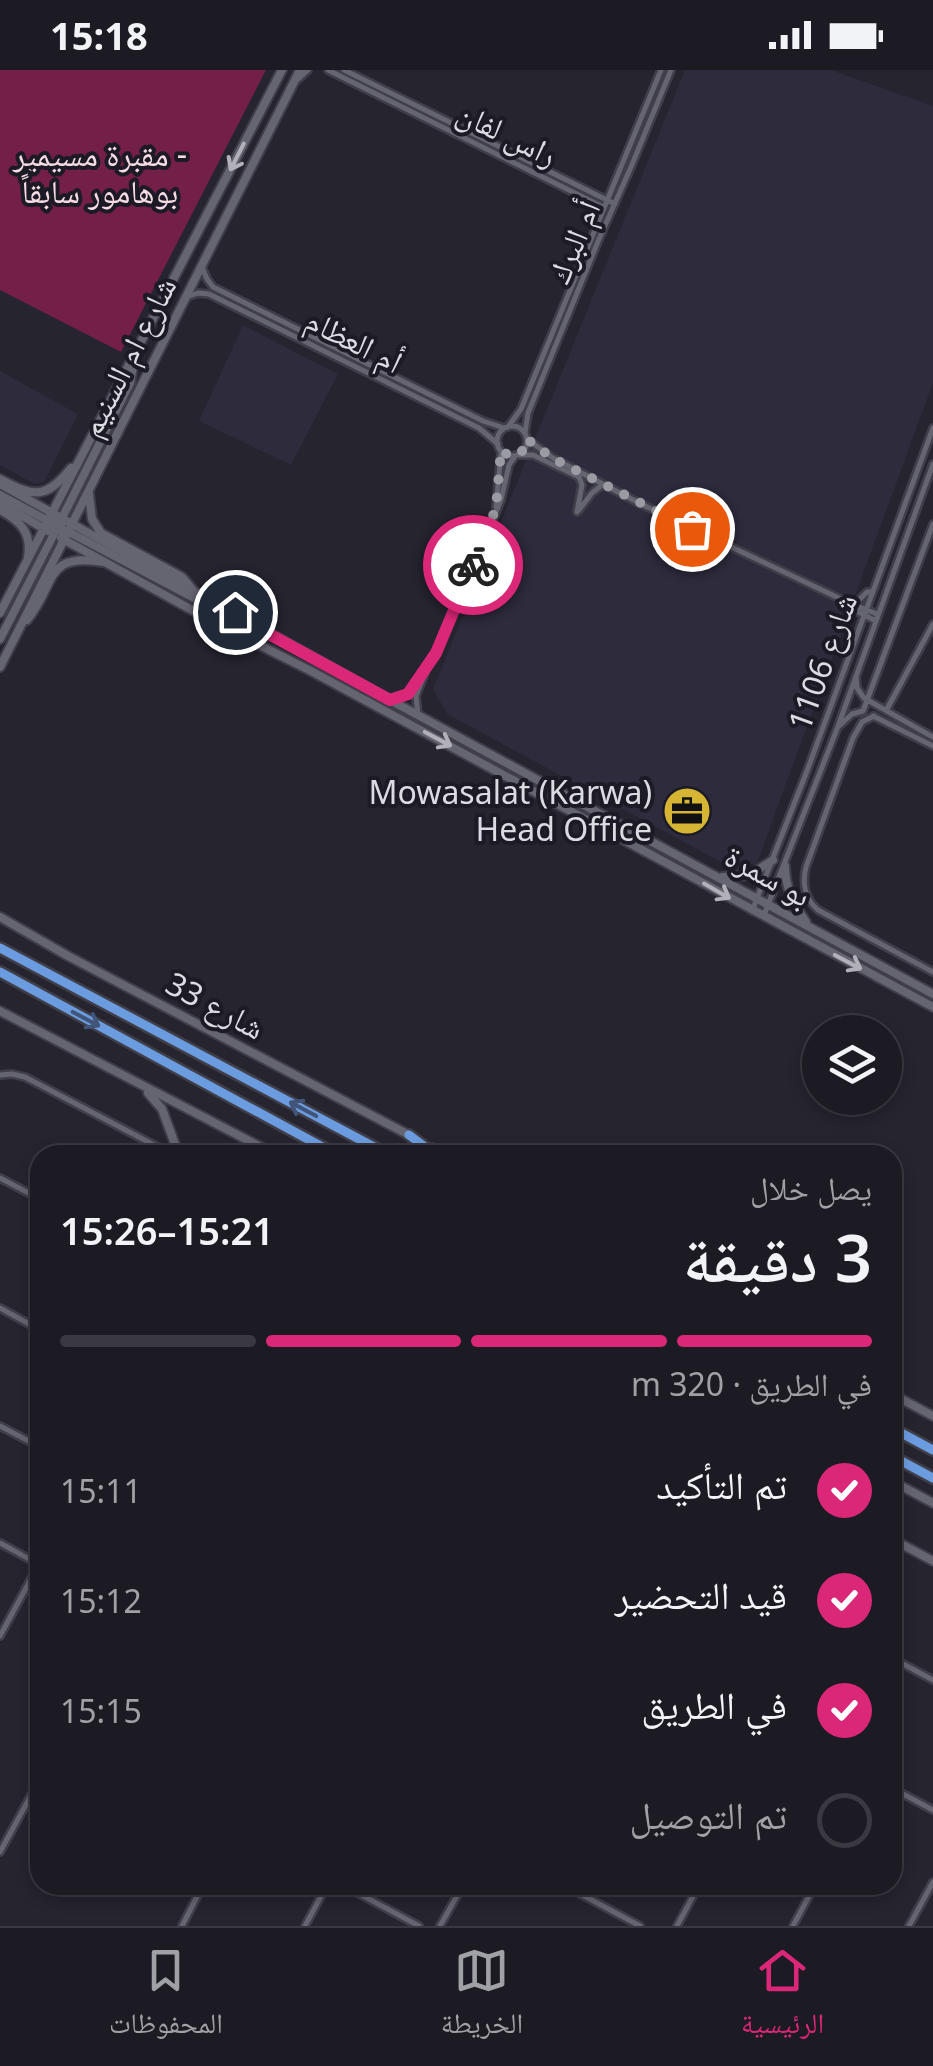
<!DOCTYPE html>
<html lang="ar">
<head>
<meta charset="utf-8">
<style>
  body { margin:0; font-family:"Noto Sans","Noto Naskh Arabic",sans-serif; background:#25242b; color:#f1f3f6; direction:rtl; height:100vh; display:flex; flex-direction:column; font-size:38px; white-space:nowrap }
  * { box-sizing:border-box; margin:0 }
  p { font-size:32px; color:#a0a1a6 }
  .icon { flex:none; width:55px; height:55px; fill:none; stroke:currentColor; stroke-width:2; stroke-linecap:round; stroke-linejoin:round }
  .map { position:relative; flex:1; overflow:hidden; direction:ltr }
  .drawer { position:absolute; left:30px; top:1075px; width:872px; height:750px; display:flex; flex-direction:column; background:#1c1b23; border-radius:30px; box-shadow:0 5px 15px #0003,0 0 0 2px #3a3941; direction:rtl }
  .drawer>* { flex:none }
  .buttons { position:absolute; left:802px; top:945px; display:grid; gap:20px }
  .buttons a { display:grid; place-items:center; width:100px; height:100px; border-radius:50%; background:#1c1b23; box-shadow:0 5px 15px #0003,0 0 0 2px #3a3941; font-size:50px }
  .pin { position:absolute; display:grid; place-items:center; width:85px; height:85px; color:#fff; margin:-42px; border:5px solid #fff; border-radius:50%; box-shadow:0 2px 10px #0007 }
  .courier { position:absolute; display:grid; place-items:center; width:100px; height:100px; margin:-50px; border:8px solid #db2777; border-radius:50%; background:#fff; color:#222; box-shadow:0 2px 12px #0007 }
  .headline em { font-style:normal; font-weight:600 }
  .headline div { display:flex; flex-direction:column-reverse }
  .headline { display:flex; align-items:center; justify-content:space-between; height:170px; padding:0 30px }
  h1 { font-size:65px; font-weight:600; line-height:75px }
  .bar { display:grid; grid-template-columns:repeat(4,1fr); gap:15px 10px; align-content:center; height:120px; padding:0 30px }
  .bar i { height:12px; border-radius:8px; background:#3a3941 }
  .bar .current { background:#db2777 }
  .bar p { grid-column:span 4 }
  ol { padding:0 30px; list-style:none }
  li { display:flex; align-items:center; gap:30px; height:110px }
  li p { margin-inline-start:auto }
  li .icon { padding:10px; border-radius:50%; background:#db2777; color:#fff; stroke-width:4 }
  li:last-child { color:#a0a1a6 }
  li i { width:55px; height:55px; border:5px solid #3a3941; border-radius:50% }
  .status { display:flex; justify-content:space-between; align-items:center; height:70px; padding:0 50px; background:#1c1b23; direction:ltr }
  .status svg { height:28px; fill:currentColor }
  .dock { display:flex; justify-content:space-around; align-items:center; height:140px; border-top:2px solid #3a3941; background:#1c1b23; font-size:28px; color:#a0a1a6 }
  .dock a { display:grid; justify-items:center; gap:5px }
  .dock .current { color:#db2777 }
  .map>svg:first-child { display:block }
  .built { fill:#2d2b3c }
  .green { fill:#731f47 }
  .lines { fill:none; stroke-linecap:round; stroke-linejoin:round }
  .minor-casing { stroke:#403e48; stroke-width:10 }
  .tertiary-casing { stroke:#403e48; stroke-width:12 }
  .secondary-casing { stroke:#403e48; stroke-width:12 }
  .trunk-casing { stroke:#403e48; stroke-width:14 }
  .minor { stroke:#656471; stroke-width:5 }
  .tertiary { stroke:#656471; stroke-width:8 }
  .secondary { stroke:#656471; stroke-width:8 }
  .trunk { stroke:#6c9ce0; stroke-width:9 }
  .oneway { stroke:#b2b1ba }
  .oneway2 { stroke:#405579 }
  .done { stroke:#9b9ba3; stroke-width:10; stroke-dasharray:0 18 }
  .route { stroke:#db2777; stroke-width:12 }
  .labels { text-anchor:middle; stroke-width:8; stroke-linejoin:round; paint-order:stroke }
  .street-label { font-size:32px; fill:#dbdbe2; stroke:#1c1b25 }
  .park-label { font-size:32px; fill:#f6dbe4; stroke:#1c1b25 }
  .poi-label { font-size:32px; fill:#dbdbe2; stroke:#1c1b25; text-anchor:end }
</style>
</head>
<body>
<div class="status"><b>15:18</b><svg viewBox="0 0 49 12"><path d="M0 12V9h3v3zM5 12V6h3v6zM10 12V3h3v9zM15 12V0h3v12zM26 1h20v11H26zM47 4h2v5h-2z"/></svg></div>
<div class="map">
<svg width="933" height="1856" viewBox="0 0 933 1856">
  <rect width="100%" height="100%" fill="#25242f"/>
  <!-- built -->
  <path class="built" d="M685 0H831L933 36V313L757 793 734 799 447 644 433 619Z
    M243 255 338 304 291 395 199 351Z
    M0 301 78 344 44 412 34 414 0 395Z"/>
  <!-- green -->
  <path class="green" d="M0 0H266L121 282 0 220Z"/>
  <g class="lines">
    <!-- minor casing -->
    <g class="minor-casing">
      <path id="minor" d="M328 0 603 137
        M344 0 615 134
        M297 10 308 0
        M202 197 207 209 213 217 483 351 504 358
        M189 226 198 223 209 224 479 358 498 374
        M497 371a15 15 0 1 1 30 0a15 15 0 1 1-30 0Z
        M508 357 521 339 661 0
        M525 363 528 343 599 169 631 97 671 0
        M527 369 553 388 639 433 845 531 877 544
        M518 385H533L579 407 582 415 577 442
        M496 437 501 383
        M579 440 592 423 602 415
        M843 534 876 551
        M855 534 867 522H872
        M856 607 857 618 864 628 933 667
        M393 630 408 623 437 583 501 430 509 395 515 386
        M887 639 933 554
        M863 641 933 454
        M418 645 416 626 425 603
        M873 646 933 676
        M874 646 862 652 853 668 806 797C802 813 805 829 818 840L933 902
        M839 656 852 644 863 641
        M752 841 807 701 933 358
        M764 845 837 659 933 394
        M0 1005 12 1004 25 1007 173 1085
        M0 1108 40 1129
        M0 1238 40 1260
        M0 1356 40 1377
        M0 1473 40 1495
        M0 1566 39 1494
        M892 1588 933 1610
        M892 1718 933 1740
        M0 1782 40 1709
        M343 1815 419 1856
        M564 1815 640 1856
        M182 1856 203 1815
        M305 1856 327 1815
        M440 1856 463 1815
        M677 1856 699 1815
        M793 1856 815 1815
        M909 1856 933 1812"/>
    </g>
    <!-- tertiary casing -->
    <g class="tertiary-casing">
      <path id="tertiary" d="M0 414 390 630 933 924
        M0 433 48 461
        M61 468 212 551 311 601 933 937
        M785 796C785 818 794 834 806 852
        M723 807 750 805 773 790
        M0 847 68 886 411 1066
        M0 941 276 1085
        M148 1023 162 1039 179 1085
        M432 1078 446 1085
        M892 1324 933 1346
        M892 1411 933 1433
        M892 1469 933 1491"/>
    </g>
    <!-- secondary casing -->
    <g class="secondary-casing">
      <path id="secondary" d="M0 409C33 427 46 430 71 398
        M89 424 92 449 101 463 182 507 193 520
        M0 425 52 453
        M0 440C20 451 32 462 28 487
        M45 458 67 461 232 548 256 557
        M61 460 62 448 130 313 134 291
        M0 543 282 0
        M27 550C57 514 43 482 104 492
        M0 569 54 464 55 454 53 443
        M0 597 300 0"/>
    </g>
    <!-- trunk casing -->
    <g class="trunk-casing">
      <path id="trunk" d="M0 878 389 1085
        M0 902 337 1085
        M409 1065 436 1085
        M892 1358 933 1380
        M892 1386 933 1408"/>
    </g>
    <!-- minor -->
    <use href="#minor" class="minor"/>
    <!-- tertiary -->
    <use href="#tertiary" class="tertiary"/>
    <!-- secondary -->
    <use href="#secondary" class="secondary"/>
    <!-- trunk -->
    <use href="#trunk" class="trunk"/>
  </g>
  <!-- one-way arrows -->
  <defs><path id="oneway-shaft" d="M-6 0H5M1.5-3L5.5 0L1.5 3" fill="none" stroke-width="1.6" stroke-linecap="round" stroke-linejoin="round" transform="scale(2.5)"/></defs>
  <g class="oneway">
    <use href="#oneway-shaft" transform="translate(237 87) rotate(117)"/>
    <use href="#oneway-shaft" transform="translate(438 669) rotate(28)"/>
    <use href="#oneway-shaft" transform="translate(717 821) rotate(30)"/>
    <use href="#oneway-shaft" transform="translate(848 892) rotate(28)"/>
  </g>
  <g class="oneway2">
    <use href="#oneway-shaft" transform="translate(86 949) rotate(28)"/>
    <use href="#oneway-shaft" transform="translate(303 1039) rotate(-152)"/>
  </g>
  <g class="lines">
    <!-- done -->
    <path class="done" d="M473 495 496 438 501 380 508 385H518L526 377 527 369 552 388 692 459"/>
    <!-- route -->
    <path class="route" d="M235 542 256 557 390 630 408 624 436 583 473 495"/>
  </g>
  <!-- icons -->
  <defs>
    <g id="office-disc" transform="scale(2.5)"><circle r="9.5" fill="#d6b534" stroke="#1c1b25"/><path d="M-6-3h4V-5.5h4V-3h4V5H-6ZM-1-4.5V-3h2v-1.5ZM-6 0V1H6V0Z" fill="#111"/></g>
  </defs>
  <g fill-rule="evenodd">
    <use href="#office-disc" x="687" y="741"/>
  </g>
  <g class="labels">
    <!-- street labels -->
    <g class="street-label">
      <text transform="translate(507 64) rotate(26)" y="11">راس لفان</text>
      <text transform="translate(574 172) rotate(-67)" y="11">أم البرك</text>
      <text transform="translate(354 271) rotate(27)" y="11">أم العظام</text>
      <text transform="translate(128 287) rotate(-63)" y="11">شارع ام السنيم</text>
      <text transform="translate(823 592) rotate(-70)" y="11">شارع 1106</text>
      <text transform="translate(768 806) rotate(29)" y="11">بو سمرة</text>
      <text transform="translate(215 936) rotate(28)" y="11">شارع 33</text>
    </g>
    <!-- park labels -->
    <g class="park-label">
      <text x="100" y="96">مقبرة مسيمير -<tspan x="100" dy="37">بوهامور سابقاً</tspan></text>
    </g>
    <!-- poi labels -->
    <g class="poi-label">
      <text x="652" y="734">Mowasalat (Karwa)<tspan x="652" dy="37">Head Office</tspan></text>
    </g>
  </g>
</svg>
<div class="buttons">
<a><svg class="icon" aria-label="layers" viewBox="0 0 24 24"><path d="M12 4l9 5-9 5-9-5zM3 14l9 5 9-5"/></svg></a>
</div>
<div class="pin" style="left:692px;top:459px;background:#ea580c"><svg class="icon" aria-label="bag" viewBox="0 0 24 24"><path d="M5 8h14l-1 12H6zM9 8a3 3 0 0 1 6 0"/></svg></div>
<div class="pin" style="left:235px;top:542px;background:#1f2937"><svg class="icon" aria-label="home" viewBox="0 0 24 24"><path d="M3 11l9-7 9 7M6 9v11h12V9"/></svg></div>
<div class="courier" style="left:473px;top:495px"><svg class="icon" aria-label="bike" viewBox="0 0 24 24"><circle cx="6" cy="16" r="4"/><circle cx="18" cy="16" r="4"/><path d="M6 16l4-8h5l3 8M10 8l3 8H6M13 5h3"/></svg></div>
<section class="drawer">
<div class="headline"><div><h1>3 دقيقة</h1><p>يصل خلال</p></div><em>15:21–15:26</em></div>
<div class="bar"><i class="current"></i><i class="current"></i><i class="current"></i><i></i><p>في الطريق · 320 m</p></div>
<ol>
<li><svg class="icon" aria-label="check" viewBox="0 0 24 24"><path d="M5 12l5 5 9-10"/></svg>تم التأكيد<p>15:11</p></li>
<li><svg class="icon" aria-label="check" viewBox="0 0 24 24"><path d="M5 12l5 5 9-10"/></svg>قيد التحضير<p>15:12</p></li>
<li><svg class="icon" aria-label="check" viewBox="0 0 24 24"><path d="M5 12l5 5 9-10"/></svg>في الطريق<p>15:15</p></li>
<li><i></i>تم التوصيل</li>
</ol>
</section>
</div>
<nav class="dock">
<a class="current"><svg class="icon" aria-label="home" viewBox="0 0 24 24"><path d="M3 11l9-7 9 7M6 9v11h12V9"/></svg>الرئيسية</a>
<a><svg class="icon" aria-label="map" viewBox="0 0 24 24"><path d="M3 6l6-2 6 2 6-2v14l-6 2-6-2-6 2zM9 4v14M15 6v14"/></svg>الخريطة</a>
<a><svg class="icon" aria-label="saved" viewBox="0 0 24 24"><path d="M7 4h10v16l-5-4-5 4z"/></svg>المحفوظات</a>
</nav>
</body>
</html>
